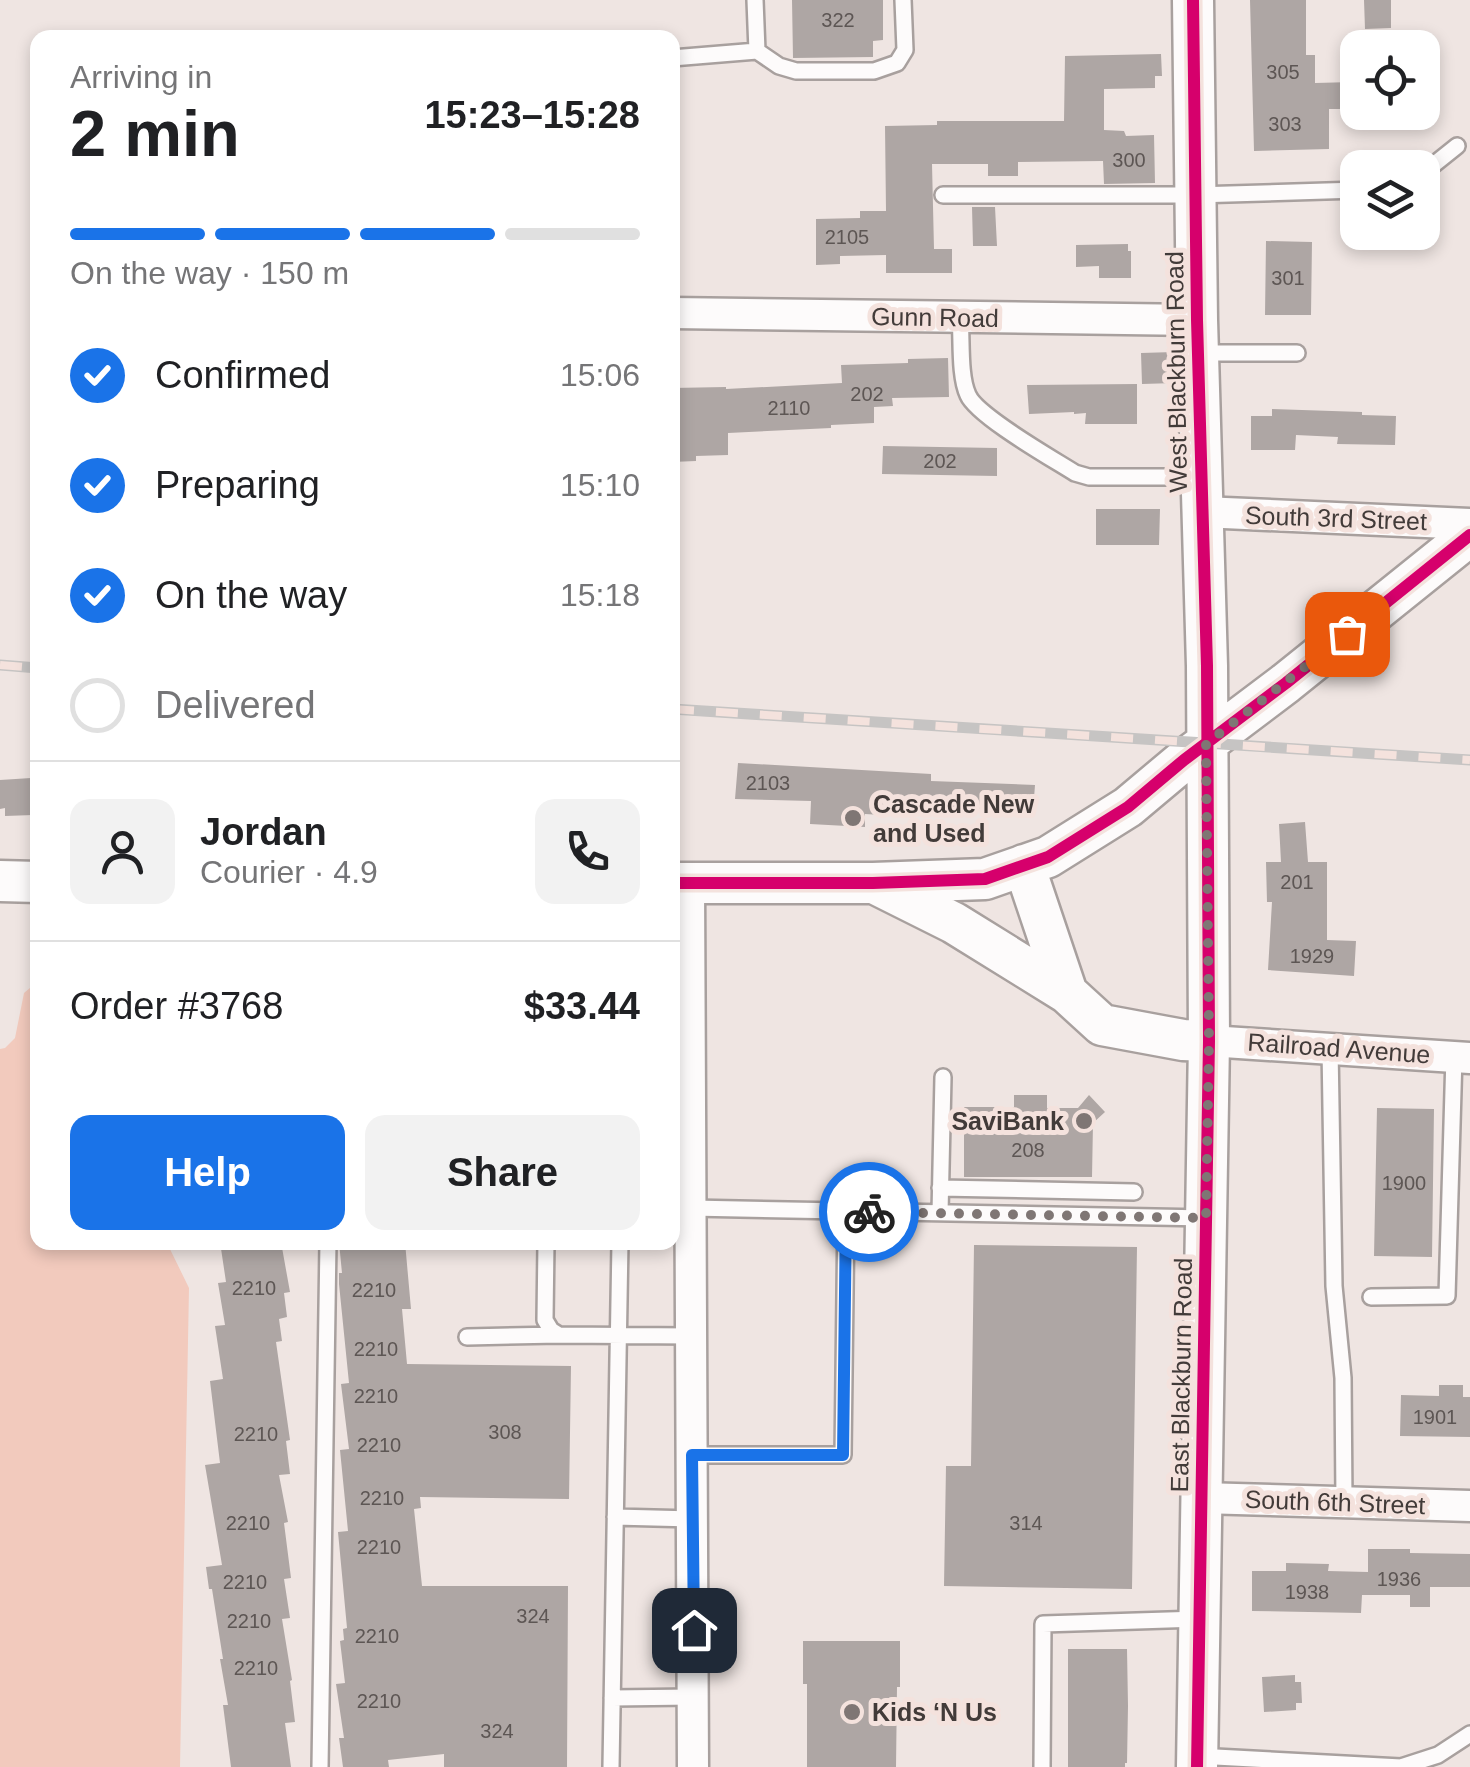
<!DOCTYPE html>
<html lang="en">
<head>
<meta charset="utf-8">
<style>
  body { margin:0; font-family:Helvetica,sans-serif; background:#f2f2f2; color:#202124; height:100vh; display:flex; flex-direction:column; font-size:38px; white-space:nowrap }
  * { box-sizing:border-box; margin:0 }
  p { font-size:32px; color:#757577 }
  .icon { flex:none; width:55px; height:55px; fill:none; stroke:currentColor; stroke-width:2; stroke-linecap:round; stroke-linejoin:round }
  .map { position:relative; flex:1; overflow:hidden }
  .panel { position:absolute; left:30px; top:30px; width:650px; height:1220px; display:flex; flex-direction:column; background:#fff; border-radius:20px; box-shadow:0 5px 15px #0003 }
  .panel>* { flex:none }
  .tools { position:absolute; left:1340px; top:30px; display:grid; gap:20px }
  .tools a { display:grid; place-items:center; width:100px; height:100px; border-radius:20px; background:#fff; box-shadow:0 5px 15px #0003; font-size:50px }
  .pin { position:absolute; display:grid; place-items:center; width:85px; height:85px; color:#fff; margin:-42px; border-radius:20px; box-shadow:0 5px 15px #0006 }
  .courier { position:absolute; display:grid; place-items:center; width:100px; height:100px; margin:-50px; border:8px solid #1a73e8; border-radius:50%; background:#fff; color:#222; box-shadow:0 2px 12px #0007 }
  .summary em { font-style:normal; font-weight:700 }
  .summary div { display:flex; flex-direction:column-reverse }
  .summary { display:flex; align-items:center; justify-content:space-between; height:170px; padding:0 40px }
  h1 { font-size:65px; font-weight:700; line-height:75px }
  .bar { display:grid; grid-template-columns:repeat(4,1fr); gap:15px 10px; align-content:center; height:120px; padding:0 40px }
  .bar i { height:12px; border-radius:8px; background:#e0e0e0 }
  .bar .on { background:#1a73e8 }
  .bar p { grid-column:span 4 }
  .line { display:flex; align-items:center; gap:25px; padding:0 40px; border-top:2px solid #e0e0e0 }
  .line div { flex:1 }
  .round { display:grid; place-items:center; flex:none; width:105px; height:105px; border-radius:20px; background:#f2f2f2 }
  ol { padding:0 40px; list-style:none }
  li { display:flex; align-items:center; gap:30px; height:110px }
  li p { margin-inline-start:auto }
  li .icon { padding:10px; border-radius:50%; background:#1a73e8; color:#fff; stroke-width:4 }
  li:last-child { color:#757577 }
  li i { width:55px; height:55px; border:5px solid #e0e0e0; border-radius:50% }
  .button { display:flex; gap:20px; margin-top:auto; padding:20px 40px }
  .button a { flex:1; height:115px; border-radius:20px; background:#1a73e8; color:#fff; font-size:40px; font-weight:700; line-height:115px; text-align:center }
  .button a+a { background:#f2f2f2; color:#202124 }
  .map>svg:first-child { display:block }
  .green { fill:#f2cabd }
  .building { fill:#aea6a4 }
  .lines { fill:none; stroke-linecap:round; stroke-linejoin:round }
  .service-casing { stroke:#a8a09e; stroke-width:20 }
  .minor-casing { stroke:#a8a09e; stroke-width:35 }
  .tertiary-casing { stroke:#a8a09e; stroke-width:45 }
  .service { stroke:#fdfbfb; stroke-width:15 }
  .minor { stroke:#fdfbfb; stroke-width:30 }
  .tertiary { stroke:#fdfbfb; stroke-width:40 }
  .rail-casing { stroke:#c6c4c3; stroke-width:11 }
  .rail { stroke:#f4e2dd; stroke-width:8; stroke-dasharray:22; stroke-linecap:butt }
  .cycleway-casing { stroke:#f4e2dd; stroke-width:19 }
  .cycleway { stroke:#d6006c; stroke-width:12 }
  .done { stroke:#7f7674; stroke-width:10; stroke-dasharray:0 18 }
  .route { stroke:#1a73e8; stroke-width:12 }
  .poi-dot { fill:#7f7674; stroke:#f4e2dd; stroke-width:4 }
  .labels { text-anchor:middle; stroke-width:10; stroke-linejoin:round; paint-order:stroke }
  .number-label { font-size:20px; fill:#5d5654 }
  .street-label { font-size:25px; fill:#423b39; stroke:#f4e2dd }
  .poi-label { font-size:25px; font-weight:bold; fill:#423b39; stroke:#f4e2dd; text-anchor:start }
</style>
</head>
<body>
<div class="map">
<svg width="1470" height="1767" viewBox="0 0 1470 1767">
  <rect width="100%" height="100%" fill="#efe5e2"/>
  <!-- green -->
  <path class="green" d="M37 982 38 1242 167 1243 189 1288 180 1767H0V1049L5 1048 15 1038 24 993Z"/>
  <!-- building -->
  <path class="building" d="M792 0H883V40L873 41V57L793 58Z
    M1250 0H1306V55H1315V83L1353 82 1354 109H1329V149L1254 151Z
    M1364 0H1391V28L1365 29Z
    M1161 54 1162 76H1155V88L1104 89V130L1124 131 1126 136 1154 135 1155 183 1104 184 1103 161 1018 162V176H988V164H932L934 249H952V273H886V255L840 256V264L816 265V219L860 218V211H886L885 126 937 125V121H1064L1065 56Z
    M972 207H995L997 246H973Z
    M1266 241 1312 242 1311 315H1265Z
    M1128 244V251H1131V278H1099V266L1076 267V245Z
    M1174 352 1175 383 1142 384 1141 353Z
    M948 358 949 397 892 398 893 406 874 407V423L831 425V428L728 433V455L696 456V461L672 462V388L726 387V389L842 383 841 365 908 363V359Z
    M1137 384V424H1085L1086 413 1074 414V412L1029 414 1027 385Z
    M1272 409 1362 412V415L1396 416 1395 445 1337 444 1338 437 1296 435 1295 450H1251V416H1272Z
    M883 446 997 448V476L882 474Z
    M1096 509H1160L1159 545H1096Z
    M738 763 931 774V781L1035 785 1033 811 900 806V816L865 814V827L810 824 811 801 735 799Z
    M31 778 33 815 5 816V808L0 809V780Z
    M1305 822 1308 862H1327V940L1356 941 1354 976 1268 970 1272 902H1267L1266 862H1281L1279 824Z
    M1014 1095H1047V1108H1078L1089 1095 1105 1112 1093 1123 1092 1177H964V1107H1014Z
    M1377 1108 1434 1109 1432 1257 1374 1256Z
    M220 1242H281L290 1292 284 1293 287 1317 279 1319 282 1341 276 1342 290 1440 286 1441 290 1474 279 1475 288 1522 284 1523 291 1578 284 1579 290 1618 282 1619 292 1680 290 1681 295 1722 285 1723 291 1767H231L223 1705H228L220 1659H223L212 1589H209L206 1567 222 1565 205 1465 220 1463 210 1381 223 1379 215 1326 225 1325 218 1283 226 1282Z
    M339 1242H405L411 1309H402L407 1364 571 1366 569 1499 420 1497 421 1508 414 1509 422 1586H568L567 1767H444V1754L388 1760 389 1767H343L339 1738H344L336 1684 345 1683 340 1641 344 1640 343 1629 347 1628 338 1532 348 1531 340 1450 349 1449 341 1384 349 1383 339 1284V1273H342Z
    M974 1245 1137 1247 1132 1589 944 1586 946 1466H971Z
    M1439 1385H1463V1397H1470V1437L1400 1436 1401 1395 1439 1396Z
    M1368 1549H1410V1553L1470 1554V1587H1430V1607H1410V1595H1362L1361 1613 1252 1611V1571H1286V1563L1329 1564 1328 1571 1368 1572Z
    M803 1641H900V1687H897L896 1767H807V1684H803Z
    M1068 1649H1127L1128 1706 1127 1763H1125V1767H1068Z
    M1295 1675V1682H1301L1302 1703H1296V1710L1264 1712 1262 1677Z"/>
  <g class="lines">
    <!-- service casing -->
    <g class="service-casing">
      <path id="service" d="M757 51 779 66 796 71H874L897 63 905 50 903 0
        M672 58 757 51 755 0
        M1422 174 1457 146
        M943 195H1195L1358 190
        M960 317C962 339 959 376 968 395 977 416 1053 459 1075 473L1089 477H1199
        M1201 353H1297
        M1330 1048 1334 1286 1343 1378 1344 1502
        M940 1188 1134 1192
        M691 1208 1206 1218
        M940 1213 943 1077
        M546 1242 545 1320 551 1330 559 1335 692 1336
        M1371 1297 1447 1296 1454 1056
        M467 1337 559 1335
        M692 1455H843L846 1212
        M615 1517 693 1519
        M612 1698 693 1697
        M1197 1756 1401 1767 1438 1755 1470 1734
        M320 1767 328 1242
        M611 1767 620 1242
        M1042 1767 1043 1624 1199 1619"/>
    </g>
    <!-- minor casing -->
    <g class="minor-casing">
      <path id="minor" d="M672 313 1197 320
        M1202 512 1470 524
        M689 883 693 1767
        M1209 1041 1470 1058
        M1201 1498 1470 1506"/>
    </g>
    <!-- tertiary casing -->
    <g class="tertiary-casing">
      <path id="tertiary" d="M1193 0 1197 320 1207 666 1209 1041 1197 1767
        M1024 865 1067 993
        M0 881 38 882
        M672 883H873L985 879 1048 857 1128 807 1184 760 1286 683 1470 535
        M876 884 954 923 1067 993 1102 1025 1183 1040 1209 1041"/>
    </g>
    <!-- service -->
    <use href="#service" class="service"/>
    <!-- minor -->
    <use href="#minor" class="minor"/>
    <!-- tertiary -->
    <use href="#tertiary" class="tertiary"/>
    <!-- rail casing -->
    <g class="rail-casing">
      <path id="rail" d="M0 665 38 668
        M672 709 1470 760"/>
    </g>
    <!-- rail -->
    <use href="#rail" class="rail"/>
    <!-- cycleway casing -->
    <g class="cycleway-casing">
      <path id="cycleway" d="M1193 0 1197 320 1207 666 1209 1041 1197 1767
        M672 883H873L985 879 1048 857 1128 807 1184 760 1286 683 1470 535"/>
    </g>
    <!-- cycleway -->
    <use href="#cycleway" class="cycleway"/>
  </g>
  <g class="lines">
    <!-- done -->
    <path class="done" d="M869 1212 1206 1218 1209 1040 1206 744 1347 634"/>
    <!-- route -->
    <path class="route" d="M694 1630 692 1455H843L846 1212H869"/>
  </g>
  <!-- markers -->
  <g class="poi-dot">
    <circle cx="853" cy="818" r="10"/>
    <circle cx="1084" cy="1121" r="10"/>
    <circle cx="852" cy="1712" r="10"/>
  </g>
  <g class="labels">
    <!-- number labels -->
    <g class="number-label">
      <text x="838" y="27">322</text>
      <text x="1283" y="79">305</text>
      <text x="1285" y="131">303</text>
      <text x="1129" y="167">300</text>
      <text x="847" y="244">2105</text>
      <text x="1288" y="285">301</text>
      <text x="867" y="401">202</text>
      <text x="789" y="415">2110</text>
      <text x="940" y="468">202</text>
      <text x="768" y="790">2103</text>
      <text x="1297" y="889">201</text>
      <text x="1312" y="963">1929</text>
      <text x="1028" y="1157">208</text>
      <text x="1404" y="1190">1900</text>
      <text x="254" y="1295">2210</text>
      <text x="374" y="1297">2210</text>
      <text x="376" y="1356">2210</text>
      <text x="376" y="1403">2210</text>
      <text x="1435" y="1424">1901</text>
      <text x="505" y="1439">308</text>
      <text x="256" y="1441">2210</text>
      <text x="379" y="1452">2210</text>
      <text x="382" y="1505">2210</text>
      <text x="248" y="1530">2210</text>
      <text x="1026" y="1530">314</text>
      <text x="379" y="1554">2210</text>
      <text x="1399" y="1586">1936</text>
      <text x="245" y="1589">2210</text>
      <text x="1307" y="1599">1938</text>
      <text x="533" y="1623">324</text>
      <text x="249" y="1628">2210</text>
      <text x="377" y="1643">2210</text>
      <text x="256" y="1675">2210</text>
      <text x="379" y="1708">2210</text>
      <text x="497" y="1738">324</text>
    </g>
    <!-- street labels -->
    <g class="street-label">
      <text transform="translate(935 317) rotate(1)" y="9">Gunn Road</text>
      <text transform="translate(1176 372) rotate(-91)" y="9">West Blackburn Road</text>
      <text transform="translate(1336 518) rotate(2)" y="9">South 3rd Street</text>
      <text transform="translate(1339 1048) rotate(4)" y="9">Railroad Avenue</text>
      <text transform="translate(1181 1375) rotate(-89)" y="9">East Blackburn Road</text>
      <text transform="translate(1335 1502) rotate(2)" y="9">South 6th Street</text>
    </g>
    <!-- poi labels -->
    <g class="poi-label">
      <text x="873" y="813">Cascade New<tspan x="873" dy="29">and Used</tspan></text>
      <text x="1064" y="1130" text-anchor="end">SaviBank</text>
      <text x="872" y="1721">Kids ‘N Us</text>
    </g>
  </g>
</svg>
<div class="tools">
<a><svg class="icon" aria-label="locate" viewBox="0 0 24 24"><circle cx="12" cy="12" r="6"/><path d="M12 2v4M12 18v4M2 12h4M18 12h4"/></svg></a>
<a><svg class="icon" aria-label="layers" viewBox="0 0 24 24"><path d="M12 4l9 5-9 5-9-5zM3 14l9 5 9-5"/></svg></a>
</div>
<div class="pin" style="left:1347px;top:634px;background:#ea580c"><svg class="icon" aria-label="bag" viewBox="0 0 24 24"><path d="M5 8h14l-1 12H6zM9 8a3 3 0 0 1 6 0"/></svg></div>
<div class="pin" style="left:694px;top:1630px;background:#1f2937"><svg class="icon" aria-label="home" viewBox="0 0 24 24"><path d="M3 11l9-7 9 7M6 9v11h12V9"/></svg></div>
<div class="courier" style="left:869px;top:1212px"><svg class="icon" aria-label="bike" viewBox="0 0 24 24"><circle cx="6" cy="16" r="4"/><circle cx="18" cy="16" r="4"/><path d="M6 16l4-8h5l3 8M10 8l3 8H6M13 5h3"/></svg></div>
<section class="panel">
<div class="summary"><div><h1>2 min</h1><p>Arriving in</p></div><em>15:23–15:28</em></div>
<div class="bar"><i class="on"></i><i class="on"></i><i class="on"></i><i></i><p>On the way · 150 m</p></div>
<ol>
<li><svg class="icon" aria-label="check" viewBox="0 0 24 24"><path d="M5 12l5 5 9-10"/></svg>Confirmed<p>15:06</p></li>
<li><svg class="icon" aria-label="check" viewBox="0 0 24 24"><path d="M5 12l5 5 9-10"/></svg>Preparing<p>15:10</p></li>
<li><svg class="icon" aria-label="check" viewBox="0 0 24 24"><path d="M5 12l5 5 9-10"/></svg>On the way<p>15:18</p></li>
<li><i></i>Delivered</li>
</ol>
<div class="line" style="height:180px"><a class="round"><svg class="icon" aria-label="person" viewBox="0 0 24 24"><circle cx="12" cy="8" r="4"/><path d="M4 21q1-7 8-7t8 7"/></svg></a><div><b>Jordan</b><p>Courier · 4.9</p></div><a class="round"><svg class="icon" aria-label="phone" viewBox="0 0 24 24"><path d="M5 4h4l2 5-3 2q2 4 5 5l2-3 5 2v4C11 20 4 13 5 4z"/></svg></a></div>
<div class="line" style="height:130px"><div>Order #3768</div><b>$33.44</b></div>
<div class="button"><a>Help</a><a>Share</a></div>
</section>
</div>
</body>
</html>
